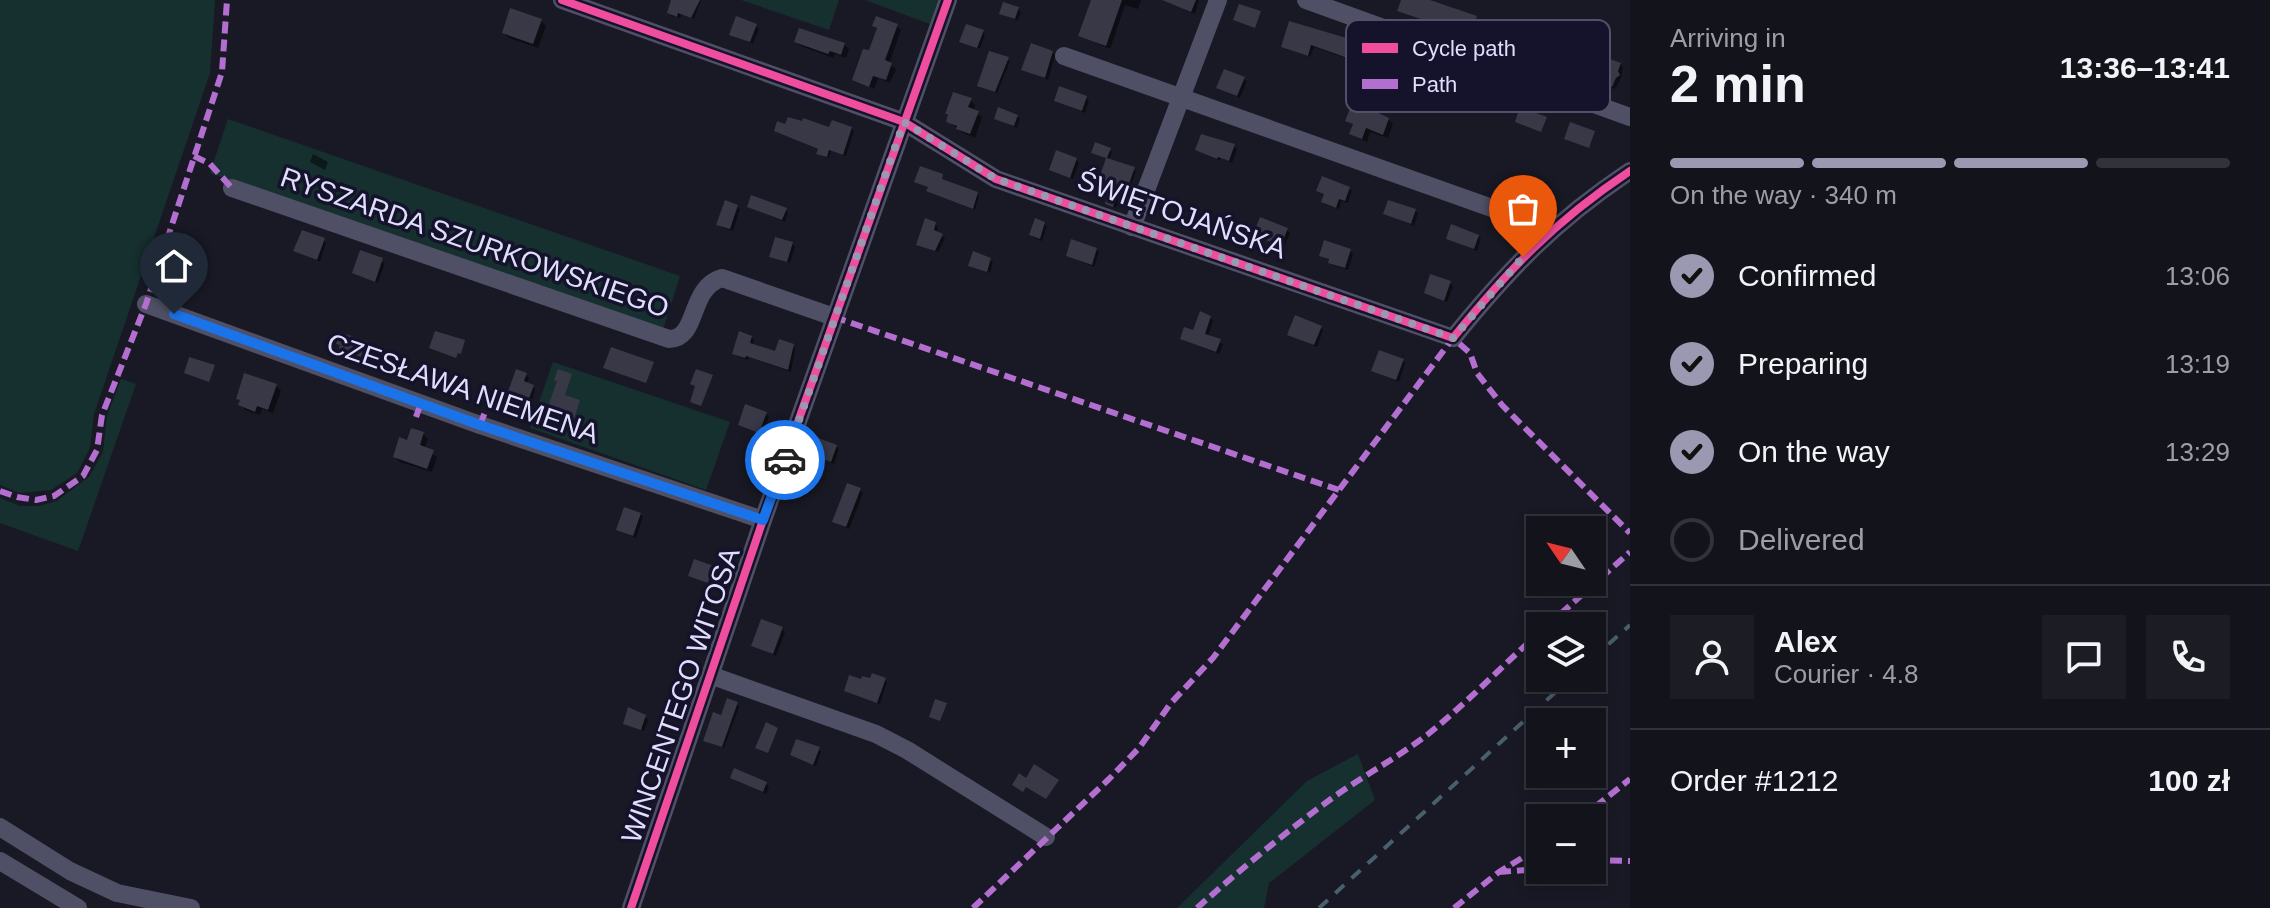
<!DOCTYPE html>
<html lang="en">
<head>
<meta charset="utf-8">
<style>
  body { margin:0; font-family:Arial,sans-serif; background:#1c1c25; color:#f1f3f6; height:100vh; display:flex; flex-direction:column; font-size:30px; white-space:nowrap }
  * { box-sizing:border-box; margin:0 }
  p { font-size:26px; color:#9d9ea3 }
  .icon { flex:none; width:44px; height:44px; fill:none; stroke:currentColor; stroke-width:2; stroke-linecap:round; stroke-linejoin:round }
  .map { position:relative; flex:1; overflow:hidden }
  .side { display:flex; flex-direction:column; background:#13131c; width:640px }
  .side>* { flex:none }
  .needle { width:52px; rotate:305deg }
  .controls { position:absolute; left:1526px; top:516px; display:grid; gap:16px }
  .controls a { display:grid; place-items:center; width:80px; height:80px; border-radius:0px; background:#13131c; box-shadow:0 4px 12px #0003,0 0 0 2px #32323b; font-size:40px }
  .pin { position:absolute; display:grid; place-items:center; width:68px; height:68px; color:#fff; margin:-82px -34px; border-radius:50% 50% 50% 0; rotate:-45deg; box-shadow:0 0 8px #0007 }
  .pin .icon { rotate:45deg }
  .courier { position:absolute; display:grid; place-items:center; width:80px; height:80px; margin:-40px; border:6px solid #1a73e8; border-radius:50%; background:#fff; color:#222; box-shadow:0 2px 10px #0007 }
  .summary em { font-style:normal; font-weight:700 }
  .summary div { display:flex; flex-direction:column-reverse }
  .summary { display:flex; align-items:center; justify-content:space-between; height:136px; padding:0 40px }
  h1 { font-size:52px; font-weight:700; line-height:60px }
  .bar { display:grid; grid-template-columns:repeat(4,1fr); gap:12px 8px; align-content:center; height:96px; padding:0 40px }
  .bar i { height:10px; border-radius:6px; background:#32323b }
  .bar .current { background:#9a99b1 }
  .bar p { grid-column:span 4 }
  .line { display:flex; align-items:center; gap:20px; padding:0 40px; border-top:2px solid #32323b }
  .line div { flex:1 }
  .round { display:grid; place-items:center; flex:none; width:84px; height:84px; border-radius:0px; background:#1c1c25 }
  ol { padding:0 40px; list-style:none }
  li { display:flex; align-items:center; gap:24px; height:88px }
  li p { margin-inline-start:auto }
  li .icon { padding:8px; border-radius:50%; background:#9a99b1; color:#111; stroke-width:4 }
  li:last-child { color:#9d9ea3 }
  li i { width:44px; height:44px; border:4px solid #32323b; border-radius:50% }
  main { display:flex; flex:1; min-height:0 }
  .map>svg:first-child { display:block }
  .green { fill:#16302f }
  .shadow { fill:#0007 }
  .building { fill:#383846 }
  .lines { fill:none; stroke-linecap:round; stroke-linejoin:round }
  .minor { stroke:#4f4f65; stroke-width:18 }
  .rail { stroke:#485f6c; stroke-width:4; stroke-dasharray:12 10; stroke-linecap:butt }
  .quiet { stroke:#b36fd0; stroke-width:6; stroke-dasharray:12 6; stroke-linecap:butt }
  .cycleway-casing { stroke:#15132b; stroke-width:13 }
  .cycleway { stroke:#ef4d9e; stroke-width:8 }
  .done { stroke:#9a99b1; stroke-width:8; stroke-dasharray:0 14.4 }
  .route { stroke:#1a73e8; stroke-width:10 }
  .labels { text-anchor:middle; stroke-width:7; stroke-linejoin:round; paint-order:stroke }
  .street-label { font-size:28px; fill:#dfdefd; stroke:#15132b }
  .key { fill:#15132b; stroke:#52506a; stroke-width:2 }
  .key-label { font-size:22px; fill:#dfdefd }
</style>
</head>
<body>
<main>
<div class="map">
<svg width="1630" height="908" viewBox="0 0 1630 908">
  <rect width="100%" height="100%" fill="#191925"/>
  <!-- green -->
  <path class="green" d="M0 0H215L210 73 94 414 90 448 77 473 51 490 20 493 0 485Z
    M741 0H839L829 30Z
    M865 0H939L930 24Z
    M228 119 680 276 662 333 210 173Z
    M553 362 730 422 706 490 530 428Z
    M121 379 136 384 78 551 0 523V498L20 506H39L57 501 89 477 103 452 107 416Z
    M1358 754 1375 800 1269 883 1264 908H1177L1307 781Z"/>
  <!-- shadow -->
  <path class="shadow" d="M674 0H701L694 19 681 14 680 18 672 16 669 13Z
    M1093 0H1141L1138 9 1125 5 1110 49 1081 36Z
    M1179 0H1199L1195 14 1185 10Z
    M1403 0H1431L1438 5 1476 18 1479 21 1473 38 1403 13 1400 10Z
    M1018 9 1021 12 1018 21 1001 13Z
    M541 21 546 26 538 48 509 38 504 33Z
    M1290 23 1359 43 1362 46 1356 62 1314 47 1310 57 1286 49 1283 46Z
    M756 26 759 29 753 44 732 34Z
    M874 26H897L901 30 889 64 896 69 890 83 878 78 874 89 854 79 870 53 878 30Z
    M982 31 985 34 980 49 962 41Z
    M796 42 844 44 849 49 846 58 835 54 833 58 801 46Z
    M1052 52 1055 55 1048 80 1024 70Z
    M991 53 1010 61 997 93 981 87Z
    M1575 55 1577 61 1600 69 1620 64 1623 67 1621 78 1615 89 1563 70Z
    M1244 79 1247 81 1240 98 1219 88Z
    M1086 98 1089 101 1085 113 1056 101Z
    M970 100 975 105 973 111 982 117 975 138 963 133 948 121Z
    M1017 116 1020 119 1017 128 996 118Z
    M1388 119 1393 124 1388 138 1370 132 1367 142 1352 133 1355 126 1347 120Z
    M787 126 851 128 854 131 846 156 831 151 829 158 821 155 819 150 776 131Z
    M1234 146 1237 149 1232 163 1221 158 1220 161 1197 150Z
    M1110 150 1112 152 1109 160 1136 171 1131 185 1124 183 1116 208 1107 204 1111 190 1099 184 1108 159 1093 152Z
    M313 154 328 162 325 170 310 162Z
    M1076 160 1079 163 1073 179 1051 169Z
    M942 176 943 182 979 196 975 210 931 192Z
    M1349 188 1352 191 1348 203 1341 201 1339 209 1326 205 1323 202 1326 195 1319 190Z
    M737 207 740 209 733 231 722 227 719 224Z
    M749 207 786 210 788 213 785 222Z
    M1415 211 1418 213 1414 226 1386 214Z
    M935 224 938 227 936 233 945 238 938 252 919 245Z
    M1044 224 1047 226 1042 241 1034 238 1031 235Z
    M1287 230 1290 233 1284 247 1255 234Z
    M1478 236 1481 239 1477 251 1448 238Z
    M324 240 326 243 320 262 296 251Z
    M792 244 795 247 790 263 771 256Z
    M1096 250 1099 252 1094 267 1068 256Z
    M1350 251 1353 254 1348 270 1333 265 1331 261 1321 255Z
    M361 252 385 263 378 283 354 273Z
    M990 260 993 263 990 273 970 265Z
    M1450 283 1453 286 1447 302 1426 293Z
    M1210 318 1213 320 1208 337 1223 344 1219 354 1182 339 1195 332Z
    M1321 327 1323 330 1317 347 1289 334Z
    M751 337 754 340 752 346 776 353 792 346 795 349 791 372 749 357 748 360 737 356 734 353Z
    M1403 360 1405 363 1399 382 1373 371Z
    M526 375 529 378 527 384 535 389 530 406 509 397Z
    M276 386 281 391 273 413 262 409 260 415 245 410 240 405 241 401 238 398Z
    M766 414 769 417 762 434 740 424Z
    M423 434 428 439 424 449 437 457 432 472 400 462 395 457 408 442Z
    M836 446 839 449 834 464 814 455Z
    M860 490 863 493 849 529 838 524 835 522Z
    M640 514 643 517 636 538 618 530Z
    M713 568 715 571 711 584 691 575Z
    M782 629 785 632 776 656 753 645Z
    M885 679 887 682 880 704 849 692 862 682Z
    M737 704 739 707 724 748 708 742 722 718Z
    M645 717 648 720 644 731 625 723Z
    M819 749 821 752 816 766 795 757Z
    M735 771 766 784 769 787 766 794 735 780 732 777Z"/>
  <!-- building -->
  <path class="building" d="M671 0H700L691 18 678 13 677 17 667 13Z
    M1091 0H1122L1106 46 1078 36Z
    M1162 0H1196L1191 12Z
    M1401 0H1430L1477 16 1470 36 1397 11Z
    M1003 2 1019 7 1015 19 999 14Z
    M1239 4 1261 11 1255 28 1233 20Z
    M510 8 542 19 533 44 502 33Z
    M736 16 757 24 750 42 729 35Z
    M876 16 898 24 885 60 892 63 886 80 873 76 869 87 852 80 863 49 869 50 877 28 872 26Z
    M1289 21 1360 42 1353 60 1311 45 1308 56 1281 47Z
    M966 24 984 30 977 48 959 42Z
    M799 28 845 43 841 55 830 51 828 54 794 42Z
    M1031 43 1053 51 1045 78 1021 70Z
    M1564 49 1576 54 1575 58 1599 66 1601 62 1608 65 1610 59 1621 63 1618 71 1620 75 1616 78 1612 87 1558 68Z
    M989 51 1009 57 995 92 977 86Z
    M1224 69 1245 77 1237 96 1216 88Z
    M1059 86 1087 96 1082 111 1054 101Z
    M953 92 972 98 968 107 979 111 970 134 956 129 957 126 946 122 948 114H945Z
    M1353 101 1389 118 1383 135 1366 128 1362 139 1349 134 1353 124 1345 121Z
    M998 107 1018 115 1014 126 994 119Z
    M1520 107 1547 117 1541 132 1515 122Z
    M788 117 802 121 803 118 829 127 832 120 852 127 843 155 829 150 827 157 816 154 818 149 774 131 777 121 785 124Z
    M1570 122 1595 131 1589 148 1564 139Z
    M1201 134 1235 144 1229 161 1218 157 1217 159 1195 150Z
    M1095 142 1111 148 1107 158 1135 167 1129 184 1122 182 1113 207 1105 204 1109 189 1097 185 1106 158 1091 153Z
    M1056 150 1077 158 1070 178 1049 170Z
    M920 166 943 174 942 179 978 192 973 209 926 191 928 187 914 182Z
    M1322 176 1350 187 1345 201 1339 199 1336 208 1321 202 1324 194 1316 191Z
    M751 195 787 208 782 220 747 207Z
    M725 200 738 205 730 229 716 225Z
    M1388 200 1416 209 1411 224 1383 214Z
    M1260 217 1288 228 1281 246 1253 235Z
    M925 218 936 222 934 230 943 234 935 251 916 245Z
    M1035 218 1045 222 1040 239 1029 235Z
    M1451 224 1479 235 1474 249 1446 239Z
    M302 230 325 238 317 260 293 251Z
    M775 237 793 242 787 262 769 257Z
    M1071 239 1097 248 1092 265 1066 256Z
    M1324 240 1351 249 1345 268 1328 263 1329 259 1319 256Z
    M360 250 383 258 375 282 352 273Z
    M973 251 991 258 987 272 968 266Z
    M1430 274 1451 281 1444 301 1424 293Z
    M1200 311 1211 316 1205 334 1221 339 1216 352 1180 339 1184 327 1193 330Z
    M1295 315 1322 326 1314 345 1287 335Z
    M435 331 465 340 461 354 458 353 456 358 429 348Z
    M739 331 752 336 750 343 775 351 779 339 794 344 788 370 746 356 745 358 732 354Z
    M340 332 369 342 364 358 339 349 340 345 336 344Z
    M611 347 654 362 646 383 603 368Z
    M1379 350 1404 359 1396 380 1371 371Z
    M189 357 215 365 209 382 184 373Z
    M516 369 527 373 524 381 534 385 527 404 506 397Z
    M558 369 572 374 565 395 580 400 574 419 547 410 557 381 554 380Z
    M696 369 713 375 701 406 690 402 695 386 690 384Z
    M244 373 277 384 268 410 257 406 255 412 238 405 240 400 236 399Z
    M745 404 767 412 759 433 738 425Z
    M411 428 424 432 420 445 434 450 427 469 393 457 399 437 407 440Z
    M818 438 837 445 831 462 812 455Z
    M847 483 861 488 846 527 832 522Z
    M624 507 641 513 633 536 616 530Z
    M694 559 714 566 708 583 688 576Z
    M761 619 783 627 773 654 751 646Z
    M872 673 886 678 877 703 844 691 849 675 861 679 862 676 870 678Z
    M727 698 738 702 722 747 703 741 713 712 721 715Z
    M935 699 947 703 940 721 929 717Z
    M628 707 646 715 641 730 623 724Z
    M766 722 778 728 768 753 755 748Z
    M796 739 820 747 813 765 790 755Z
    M1034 764 1059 780 1046 799 1026 787 1023 792 1012 785 1019 773 1026 778Z
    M734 768 767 782 763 792 730 778Z"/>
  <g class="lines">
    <!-- minor -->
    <path class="minor" d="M562 0 904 122 996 179 1453 338C1509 269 1555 221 1630 171
      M1306 0 1630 117
      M1064 56 1551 229
      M232 188 669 339C699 339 688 288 722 278L834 317
      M1132 227 1218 0
      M146 304 480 425 763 520
      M710 675 876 734 907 750 1046 837
      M0 827 70 871 117 893 191 908
      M0 861 78 908
      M631 908 763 520 948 0"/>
    <!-- rail -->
    <path class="rail" d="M1592 659 1630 625
      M1319 908 1571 678"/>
    <!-- quiet -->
    <path class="quiet" d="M194 156 210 164 232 188
      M834 317 1339 490
      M416 417 421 403
      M480 425 485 412
      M0 491 17 497 36 500 54 496 83 476 97 450 102 415 146 304 222 72 227 0
      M1547 626 1630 552
      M1581 818 1630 779
      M1592 860 1630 861
      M1499 872 1540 869
      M973 908 1109 779 1139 748 1171 703 1213 658 1453 338 1470 353 1477 373 1502 405 1630 533
      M1197 908C1241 869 1287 831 1335 796 1365 775 1398 757 1427 735 1467 703 1502 666 1540 632
      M1454 908 1499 872 1540 847"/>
    <!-- cycleway casing -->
    <g class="cycleway-casing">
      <path id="cycleway" d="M562 0 904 122 996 179 1453 338C1509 269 1555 221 1630 171
        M631 908 763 520 948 0"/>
    </g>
    <!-- cycleway -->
    <use href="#cycleway" class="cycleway"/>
  </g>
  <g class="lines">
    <!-- done -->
    <path class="done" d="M785 460 904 122 996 179 1453 338 1523 257"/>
    <!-- route -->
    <path class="route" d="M174 314 480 425 763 520 785 460"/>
  </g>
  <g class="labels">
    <!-- street labels -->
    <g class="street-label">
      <text transform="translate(1182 214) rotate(19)" y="10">ŚWIĘTOJAŃSKA</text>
      <text transform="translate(475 242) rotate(19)" y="10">RYSZARDA SZURKOWSKIEGO</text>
      <text transform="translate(463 388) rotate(19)" y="10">CZESŁAWA NIEMENA</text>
      <text transform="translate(680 695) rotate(-71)" y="10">WINCENTEGO WITOSA</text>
    </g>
  </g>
  <!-- legend -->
  <rect x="1346" y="20" width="264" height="92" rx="12" class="key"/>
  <rect x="1362" y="43" width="36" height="10" fill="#ef4d9e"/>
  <rect x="1362" y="79" width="36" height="10" fill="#b36fd0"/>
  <g class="key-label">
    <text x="1412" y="56">Cycle path</text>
    <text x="1412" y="92">Path</text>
  </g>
</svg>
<div class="controls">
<a><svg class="needle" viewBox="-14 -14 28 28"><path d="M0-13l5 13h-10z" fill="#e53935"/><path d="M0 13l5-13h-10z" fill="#9d9ea3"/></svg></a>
<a><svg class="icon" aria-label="layers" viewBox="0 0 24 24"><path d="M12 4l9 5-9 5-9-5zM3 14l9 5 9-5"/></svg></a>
<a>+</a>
<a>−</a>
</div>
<div class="pin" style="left:1523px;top:257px;background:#ea580c"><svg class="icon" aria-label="bag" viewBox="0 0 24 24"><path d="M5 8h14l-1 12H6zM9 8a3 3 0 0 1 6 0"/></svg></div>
<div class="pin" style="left:174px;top:314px;background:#1f2937"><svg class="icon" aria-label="home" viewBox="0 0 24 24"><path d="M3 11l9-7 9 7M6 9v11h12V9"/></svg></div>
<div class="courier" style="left:785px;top:460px"><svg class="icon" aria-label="car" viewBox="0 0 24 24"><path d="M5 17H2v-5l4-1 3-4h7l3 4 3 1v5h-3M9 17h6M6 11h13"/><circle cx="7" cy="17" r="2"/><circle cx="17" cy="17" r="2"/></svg></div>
</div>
<section class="side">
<div class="summary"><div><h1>2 min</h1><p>Arriving in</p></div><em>13:36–13:41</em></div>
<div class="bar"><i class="current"></i><i class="current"></i><i class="current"></i><i></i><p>On the way · 340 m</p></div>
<ol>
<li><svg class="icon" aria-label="check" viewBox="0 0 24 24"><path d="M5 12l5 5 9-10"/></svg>Confirmed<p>13:06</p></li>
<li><svg class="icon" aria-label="check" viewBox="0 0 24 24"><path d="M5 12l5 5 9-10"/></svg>Preparing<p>13:19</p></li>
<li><svg class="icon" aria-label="check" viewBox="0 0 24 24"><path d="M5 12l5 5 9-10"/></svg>On the way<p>13:29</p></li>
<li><i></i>Delivered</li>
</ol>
<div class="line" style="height:144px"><a class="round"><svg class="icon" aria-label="person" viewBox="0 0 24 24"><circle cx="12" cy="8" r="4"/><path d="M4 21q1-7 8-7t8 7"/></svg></a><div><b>Alex</b><p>Courier · 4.8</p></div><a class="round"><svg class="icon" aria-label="chat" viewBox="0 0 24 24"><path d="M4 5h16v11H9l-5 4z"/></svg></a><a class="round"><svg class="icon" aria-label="phone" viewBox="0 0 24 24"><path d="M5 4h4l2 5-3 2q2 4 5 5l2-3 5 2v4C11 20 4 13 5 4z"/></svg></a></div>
<div class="line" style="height:104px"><div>Order #1212</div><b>100 zł</b></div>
</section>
</main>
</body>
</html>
